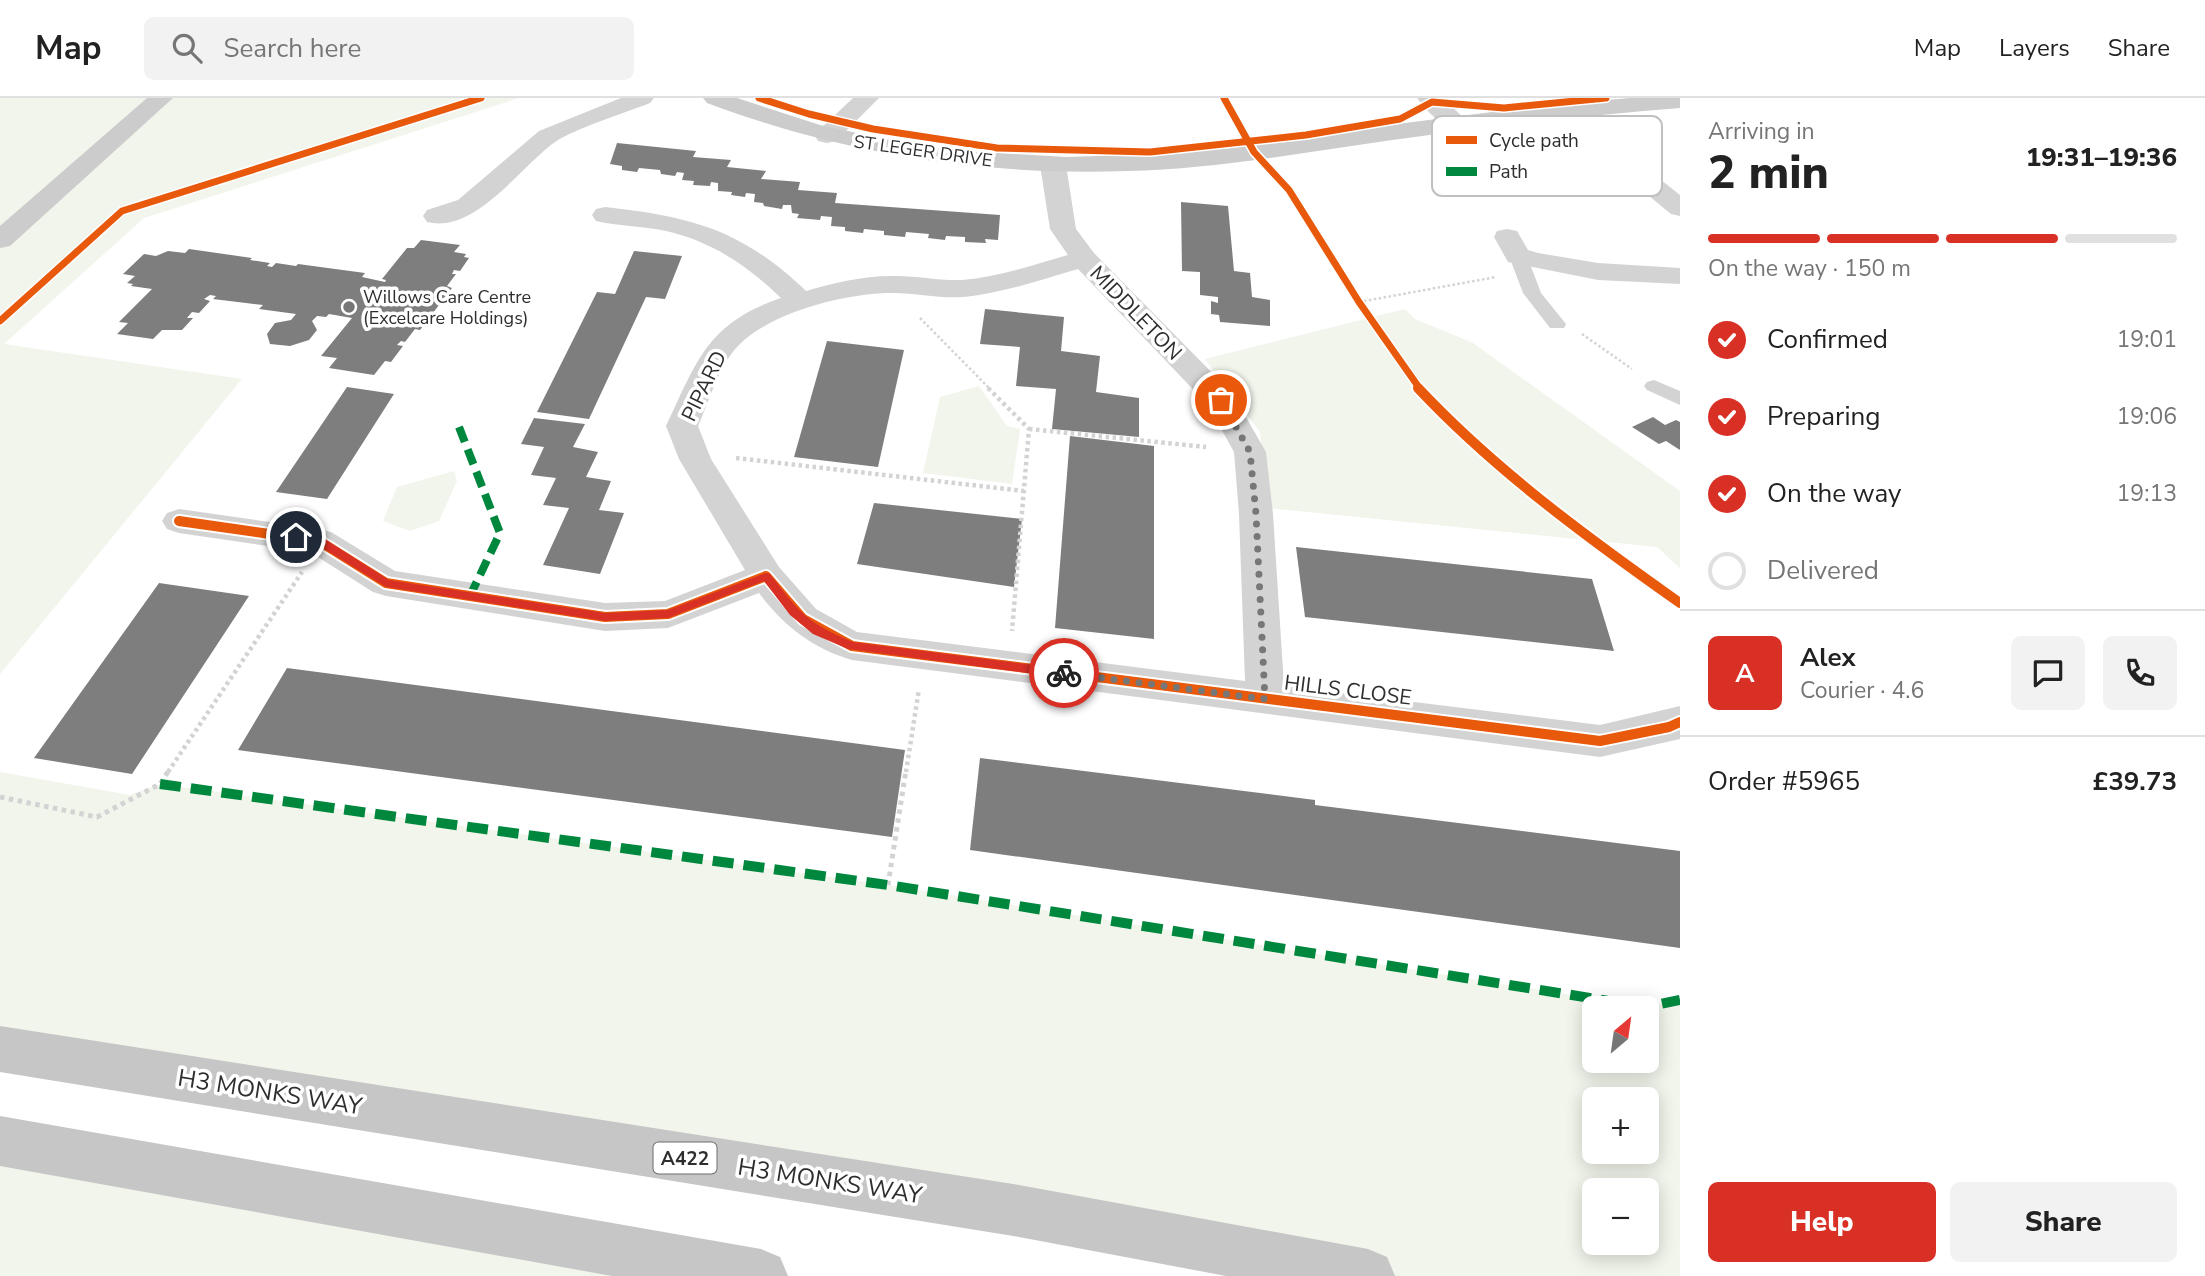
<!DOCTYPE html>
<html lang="en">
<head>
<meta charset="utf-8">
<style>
  body { margin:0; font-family:"Nunito Sans",sans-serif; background:#f2f2f2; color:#222; height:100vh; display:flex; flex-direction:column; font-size:26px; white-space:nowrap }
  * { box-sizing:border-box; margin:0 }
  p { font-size:23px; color:#767676 }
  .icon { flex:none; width:38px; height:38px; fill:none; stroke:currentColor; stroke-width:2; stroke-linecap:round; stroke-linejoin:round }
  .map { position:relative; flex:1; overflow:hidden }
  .drawer { display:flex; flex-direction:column; background:#fff; width:525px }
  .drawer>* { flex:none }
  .needle { width:46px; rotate:29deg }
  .tools { position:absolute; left:1582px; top:898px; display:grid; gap:14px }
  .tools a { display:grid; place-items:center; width:77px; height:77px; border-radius:10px; background:#fff; box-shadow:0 4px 18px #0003; font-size:35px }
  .pin { position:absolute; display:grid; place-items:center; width:60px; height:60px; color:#fff; margin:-30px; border:4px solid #fff; border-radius:50%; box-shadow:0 2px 7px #0007 }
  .courier { position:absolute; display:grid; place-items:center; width:70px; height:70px; margin:-35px; border:5px solid #d93025; border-radius:50%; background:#fff; color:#222; box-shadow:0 2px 9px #0007 }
  .summary em { font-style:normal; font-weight:800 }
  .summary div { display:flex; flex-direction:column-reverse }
  .summary { display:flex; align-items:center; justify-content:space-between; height:119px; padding:0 28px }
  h1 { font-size:46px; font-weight:800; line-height:52px }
  .bar { display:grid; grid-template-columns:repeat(4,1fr); gap:10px 7px; align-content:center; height:84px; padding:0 28px }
  .bar i { height:9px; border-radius:5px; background:#e0e0e0 }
  .bar .active { background:#d93025 }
  .bar p { grid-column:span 4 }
  .line { display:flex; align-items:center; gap:18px; padding:0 28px; border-top:2px solid #e0e0e0 }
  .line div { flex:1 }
  .round { display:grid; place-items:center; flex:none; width:74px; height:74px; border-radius:10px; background:#f2f2f2 }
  ol { padding:0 28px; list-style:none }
  li { display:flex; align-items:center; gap:21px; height:77px }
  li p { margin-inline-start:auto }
  li .icon { padding:7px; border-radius:50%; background:#d93025; color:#fff; stroke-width:4 }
  li:last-child { color:#767676 }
  li i { width:38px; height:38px; border:4px solid #e0e0e0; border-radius:50% }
  .primary-button { display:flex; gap:14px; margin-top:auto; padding:14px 28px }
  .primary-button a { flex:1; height:80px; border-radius:10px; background:#d93025; color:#fff; font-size:28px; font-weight:800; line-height:80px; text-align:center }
  .primary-button a+a { background:#f2f2f2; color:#222 }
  header { display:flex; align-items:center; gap:42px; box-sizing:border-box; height:98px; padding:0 35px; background:#fff; border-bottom:2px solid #e0e0e0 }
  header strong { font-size:33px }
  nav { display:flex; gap:38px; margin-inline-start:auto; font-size:24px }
  .search { width:490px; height:63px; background:#f2f2f2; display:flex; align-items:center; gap:18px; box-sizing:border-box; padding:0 24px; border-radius:10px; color:#767676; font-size:26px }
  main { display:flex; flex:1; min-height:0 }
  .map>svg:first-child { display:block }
  .green { fill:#f1f5eb; fill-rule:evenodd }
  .building { fill:#7e7e7e }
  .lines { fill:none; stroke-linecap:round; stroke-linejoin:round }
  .path-far2 { stroke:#d3d3d3; stroke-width:2.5; stroke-dasharray:2.5 2.5; stroke-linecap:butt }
  .path-far1 { stroke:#d3d3d3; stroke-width:4.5; stroke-dasharray:3.5 3.5; stroke-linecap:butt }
  .path { stroke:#d3d3d3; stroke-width:5; stroke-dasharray:4.5 4.5; stroke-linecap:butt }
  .lane { fill:#d3d3d3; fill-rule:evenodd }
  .street { fill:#d3d3d3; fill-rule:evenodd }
  .secondary { fill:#ccc; fill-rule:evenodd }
  .primary { fill:#c6c6c6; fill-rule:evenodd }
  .quiet-far1 { stroke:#00873e; stroke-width:8; stroke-dasharray:16 8; stroke-linecap:butt }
  .quiet { stroke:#00873e; stroke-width:10; stroke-dasharray:21 10; stroke-linecap:butt }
  .cycleway-far1-casing { stroke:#fff; stroke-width:10 }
  .cycleway-casing { stroke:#fff; stroke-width:14 }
  .cycleway-far1 { stroke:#e8590c; stroke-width:7 }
  .cycleway { stroke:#e8590c; stroke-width:10 }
  .route { fill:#d93025 }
  .done { stroke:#777; stroke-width:7; stroke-dasharray:0 12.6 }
  .poi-dot { fill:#777; stroke:#fff; stroke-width:2.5 }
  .labels { text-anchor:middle; stroke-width:7; stroke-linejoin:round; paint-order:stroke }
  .far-street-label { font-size:18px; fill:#2e2e2e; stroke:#fff }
  .far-poi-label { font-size:18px; fill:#2e2e2e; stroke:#fff; text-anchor:start }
  .shield { fill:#fff; stroke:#6d6d6d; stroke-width:2 }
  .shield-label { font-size:19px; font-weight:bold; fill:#2e2e2e }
  .street-label { font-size:21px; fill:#2e2e2e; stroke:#fff }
  .near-street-label { font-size:24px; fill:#2e2e2e; stroke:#fff }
  .key { fill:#fff; stroke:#c0c0c0; stroke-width:2 }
  .key-label { font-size:19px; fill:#2e2e2e }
</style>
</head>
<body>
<header>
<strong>Map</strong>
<div class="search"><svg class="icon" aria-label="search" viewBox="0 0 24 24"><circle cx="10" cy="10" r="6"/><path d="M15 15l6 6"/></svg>Search here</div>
<nav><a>Map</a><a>Layers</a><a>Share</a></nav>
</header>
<main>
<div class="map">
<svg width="1680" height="1178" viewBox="0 0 1680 1178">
  <rect width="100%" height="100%" fill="#fff"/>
  <!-- green -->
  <path class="green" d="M0 0H519L144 120 4 246 242 281 0 576Z
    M1405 211 1415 221 1473 245 1680 393V470L1657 449 1267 410 1260 334 1205 261Z
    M979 288 1007 328 1020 331 1012 386 923 375 940 299Z
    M454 373 457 383 439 423 410 433 383 423 397 389Z
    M0 674 130 697 160 686 888 787 1646 909 1680 902V1178H1368L0 939ZM1594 910H1647V962H1594ZM1594 1001H1647V1054H1594ZM1594 1092H1647V1144H1594Z
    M0 1043 761 1178H0Z"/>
  <!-- building -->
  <path class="building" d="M617 45 696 53 693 59 731 62 727 69 766 73 761 81 800 84 798 92 837 95 835 105 1000 117 998 142 985 141 986 145 965 144V139L946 138 945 142 928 140 929 136 906 134 905 139 884 137V133L864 131 863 135 845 133V129L831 128 832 119 821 118 820 122 797 120 799 116 792 115 791 107H783L782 111 764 108 763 105 754 104 755 96 746 95 745 99 731 97 732 94 718 93V85L711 84 710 88 693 87 694 83 682 82 684 75 677 74 675 78 661 76 660 72 639 70 637 74 622 72V68L610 66Z
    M1181 104 1228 108 1234 173 1250 175 1252 199 1270 202V228L1220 224 1219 217 1211 216V203L1218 205V199L1200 197V174L1182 173Z
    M421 142 460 147 454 154 466 156 464 159 469 160 460 173 454 172 452 176H456L447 188 452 190 420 232 415 231 405 244 401 243 397 247 403 248 391 264 385 263 374 277 329 270 337 260 321 258 352 220 329 216 326 219 317 218 312 223 317 232 309 242 290 248 270 246 267 236 275 225 291 222 296 216 259 211 263 207 213 201 216 198 210 197 204 201 210 203 199 215 192 214 187 220H193L182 232H162L153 241 117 236 128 225 119 224 152 191 131 188 133 186 127 185 135 178 123 176 144 156 156 158 168 153 185 155 189 151 252 160 250 162 270 165 267 168 272 169 276 165 296 168 298 166 365 175 362 179 385 184 386 182 382 181 407 150H414Z
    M634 153 682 158 665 201 646 199 589 321 537 314 597 194 615 196Z
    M985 211 1064 219 1061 253 1100 258 1096 294 1139 300V339L1052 331 1056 291 1016 288 1020 249 980 246Z
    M827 243 904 252 878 369 794 359Z
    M347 289 394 296 327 401 276 394Z
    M1653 319 1665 327 1676 322 1680 324V352L1666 343 1659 346 1632 329Z
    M534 320 585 326 573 349 598 354 586 379 611 383 599 412 624 415 600 476 543 467 569 410 543 407 556 380 531 377 544 349 521 346Z
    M1070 338 1154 348V541L1055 530Z
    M874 405 1022 421 1014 489 857 466Z
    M1296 449 1592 481 1614 553 1305 519Z
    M159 485 249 498 132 676 34 660Z
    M287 570 905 652 892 739 238 652Z
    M980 660 1315 702V707L1680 753V850L970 752Z"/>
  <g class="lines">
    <!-- path-far2 -->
    <path class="path-far2" d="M1359 204 1496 179
      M920 220 990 291
      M1582 236 1632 271"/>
    <!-- path-far1 -->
    <path class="path-far1" d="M988 290 1029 331 1012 533
      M1029 331 1206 349
      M736 360 1024 393
      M168 674 302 474
      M906 674 919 591"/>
    <!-- path -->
    <path class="path" d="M0 699 97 719 160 686 169 672
      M888 787 906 672"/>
    <!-- lane -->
    <path class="lane" d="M1518 153 1527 158 1541 195 1566 226 1564 230H1550L1523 195 1509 158Z
      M1654 282 1680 293V307L1647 292 1644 288 1647 284Z"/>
    <!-- street -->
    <path class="street" d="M621 0H654L650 5C625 15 576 30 555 44 520 69 475 136 427 124L423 118 427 112 458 102 539 33Z
      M853 0H879L836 43 827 45 818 43 815 38 818 33Z
      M1417 0H1443L1469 25 1466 30C1447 35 1428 15 1417 0Z
      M1560 6 1568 8 1680 97V118L1671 116 1552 18 1548 13 1552 8Z
      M1053 59 1062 62 1066 67 1076 131 1094 155 1232 295 1266 354 1273 416 1284 588 1600 627 1680 608V641L1600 659 852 562C812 550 784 528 759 495L668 530 605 533 386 498 373 494 310 454 179 435 167 431 162 423 167 415 179 411 319 431 331 434 395 473 605 505 665 503 745 472 679 361 666 328C697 263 707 225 781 200 748 168 711 143 666 133 642 128 618 128 596 123L592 117 596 111 605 109C692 119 741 131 806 193 834 185 862 178 891 178 915 177 938 183 962 182 998 179 1033 167 1068 157L1050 131 1040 67 1044 62ZM1078 171 1208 307 1234 354 1239 416 1245 583 857 534 816 511 779 469 711 361 698 328C710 302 718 268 739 247 772 214 843 196 889 195 914 194 938 201 964 199 1003 195 1041 182 1078 171Z
      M1507 131 1517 133 1528 152 1538 155 1598 165 1680 170V186L1598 182 1508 164 1494 139 1497 133Z"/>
    <!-- secondary -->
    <path class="secondary" d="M147 0H173L10 148 0 150V128Z
      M703 0H737L820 27 913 47 964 53 1067 59 1158 56 1539 8 1630 0H1680V10C1581 18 1483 29 1385 43 1301 55 1212 71 1127 73 982 78 843 56 707 5Z"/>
    <!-- primary -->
    <path class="primary" d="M0 928 1019 1087 1368 1151 1387 1159 1395 1178H1226L1019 1139 0 974Z
      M0 1018 761 1151 780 1159 788 1178H612L0 1068Z"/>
    <!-- quiet-far1 -->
    <path class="quiet-far1" d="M459 329 500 435 470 498"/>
    <!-- quiet -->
    <path class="quiet" d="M160 686 888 787 1646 909 1680 902"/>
    <!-- cycleway-far1 casing -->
    <g class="cycleway-far1-casing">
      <path id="cycleway-far1" d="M759 0 809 16 873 31 997 50 1150 54 1306 37 1400 21 1432 4 1504 10 1606 0
        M1224 0 1254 54 1289 92 1359 204 1420 291
        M0 223 122 113 481 0"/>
    </g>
    <!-- cycleway casing -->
    <g class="cycleway-casing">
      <path id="cycleway" d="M1418 290C1495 372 1588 440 1680 505
        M179 423 319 443 386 485 605 519 668 516 766 478 803 521 852 548 1600 643 1669 629 1680 624"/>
    </g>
    <!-- cycleway-far1 -->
    <use href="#cycleway-far1" class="cycleway-far1"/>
    <!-- cycleway -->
    <use href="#cycleway" class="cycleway"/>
  </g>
  <!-- route -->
  <path class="route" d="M296 436 323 440 389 482 605 515 668 512 766 475 770 476C799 514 807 525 853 544L1064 571 1070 575 1064 580 848 551 813 536 790 517 764 483 668 520 605 523 386 489 316 446 292 442V437Z"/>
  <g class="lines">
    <!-- done -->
    <path class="done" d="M1064 575 1265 601 1256 416 1250 354 1221 302"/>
  </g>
  <!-- markers -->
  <circle class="poi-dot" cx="349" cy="209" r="7"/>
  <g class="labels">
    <!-- far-street labels -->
    <g class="far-street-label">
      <text transform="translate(923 53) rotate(8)" y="6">ST LEGER DRIVE</text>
    </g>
    <!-- far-poi labels -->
    <g class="far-poi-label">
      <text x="363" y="205">Willows Care Centre<tspan x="363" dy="21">(Excelcare Holdings)</tspan></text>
    </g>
    <!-- shield labels -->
    <rect class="shield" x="653.5" y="1044.5" width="63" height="31" rx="5"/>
    <g class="shield-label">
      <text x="685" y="1067">A422</text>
    </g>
    <!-- street labels -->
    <g class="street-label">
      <text transform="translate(1136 215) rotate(46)" y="7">MIDDLETON</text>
      <text transform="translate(704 288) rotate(-64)" y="7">PIPARD</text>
      <text transform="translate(1348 592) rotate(7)" y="7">HILLS CLOSE</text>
    </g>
    <!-- near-street labels -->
    <g class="near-street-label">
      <text transform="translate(270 994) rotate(9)" y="8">H3 MONKS WAY</text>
      <text transform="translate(830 1083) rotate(9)" y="8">H3 MONKS WAY</text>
    </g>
  </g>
  <!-- legend -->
  <rect x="1432" y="18" width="230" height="80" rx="10" class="key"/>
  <rect x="1446" y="38" width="31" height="8" fill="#e8590c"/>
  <rect x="1446" y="69" width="31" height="9" fill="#00873e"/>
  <g class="key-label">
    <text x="1489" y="49">Cycle path</text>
    <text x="1489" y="80">Path</text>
  </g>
</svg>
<div class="tools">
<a><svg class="needle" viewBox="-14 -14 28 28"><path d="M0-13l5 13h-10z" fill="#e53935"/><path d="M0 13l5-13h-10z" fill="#767676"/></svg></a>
<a>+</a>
<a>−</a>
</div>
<div class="pin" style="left:1221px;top:302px;background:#ea580c"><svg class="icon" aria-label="bag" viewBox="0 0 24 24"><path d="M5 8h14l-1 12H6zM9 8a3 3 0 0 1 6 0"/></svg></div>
<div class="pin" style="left:296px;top:439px;background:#1f2937"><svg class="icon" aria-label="home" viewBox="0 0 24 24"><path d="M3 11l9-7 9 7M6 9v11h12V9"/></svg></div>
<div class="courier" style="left:1064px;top:575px"><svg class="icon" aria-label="bike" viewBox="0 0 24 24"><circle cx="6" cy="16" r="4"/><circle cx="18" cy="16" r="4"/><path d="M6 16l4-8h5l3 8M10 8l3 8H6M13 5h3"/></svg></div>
</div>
<section class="drawer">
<div class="summary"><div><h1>2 min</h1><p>Arriving in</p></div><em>19:31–19:36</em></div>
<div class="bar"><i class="active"></i><i class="active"></i><i class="active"></i><i></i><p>On the way · 150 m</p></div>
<ol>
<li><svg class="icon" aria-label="check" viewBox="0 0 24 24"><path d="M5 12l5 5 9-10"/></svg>Confirmed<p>19:01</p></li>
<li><svg class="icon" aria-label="check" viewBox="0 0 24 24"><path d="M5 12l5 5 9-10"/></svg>Preparing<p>19:06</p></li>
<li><svg class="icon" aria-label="check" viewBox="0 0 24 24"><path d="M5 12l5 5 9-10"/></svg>On the way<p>19:13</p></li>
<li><i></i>Delivered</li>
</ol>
<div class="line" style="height:126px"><b class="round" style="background:#d93025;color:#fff">A</b><div><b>Alex</b><p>Courier · 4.6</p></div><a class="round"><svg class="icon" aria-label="chat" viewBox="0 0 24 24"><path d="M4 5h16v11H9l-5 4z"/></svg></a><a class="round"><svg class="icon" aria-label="phone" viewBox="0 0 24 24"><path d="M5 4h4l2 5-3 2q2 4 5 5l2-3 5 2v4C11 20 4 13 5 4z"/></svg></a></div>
<div class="line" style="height:91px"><div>Order #5965</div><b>£39.73</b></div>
<div class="primary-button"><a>Help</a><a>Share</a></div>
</section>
</main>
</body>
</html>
